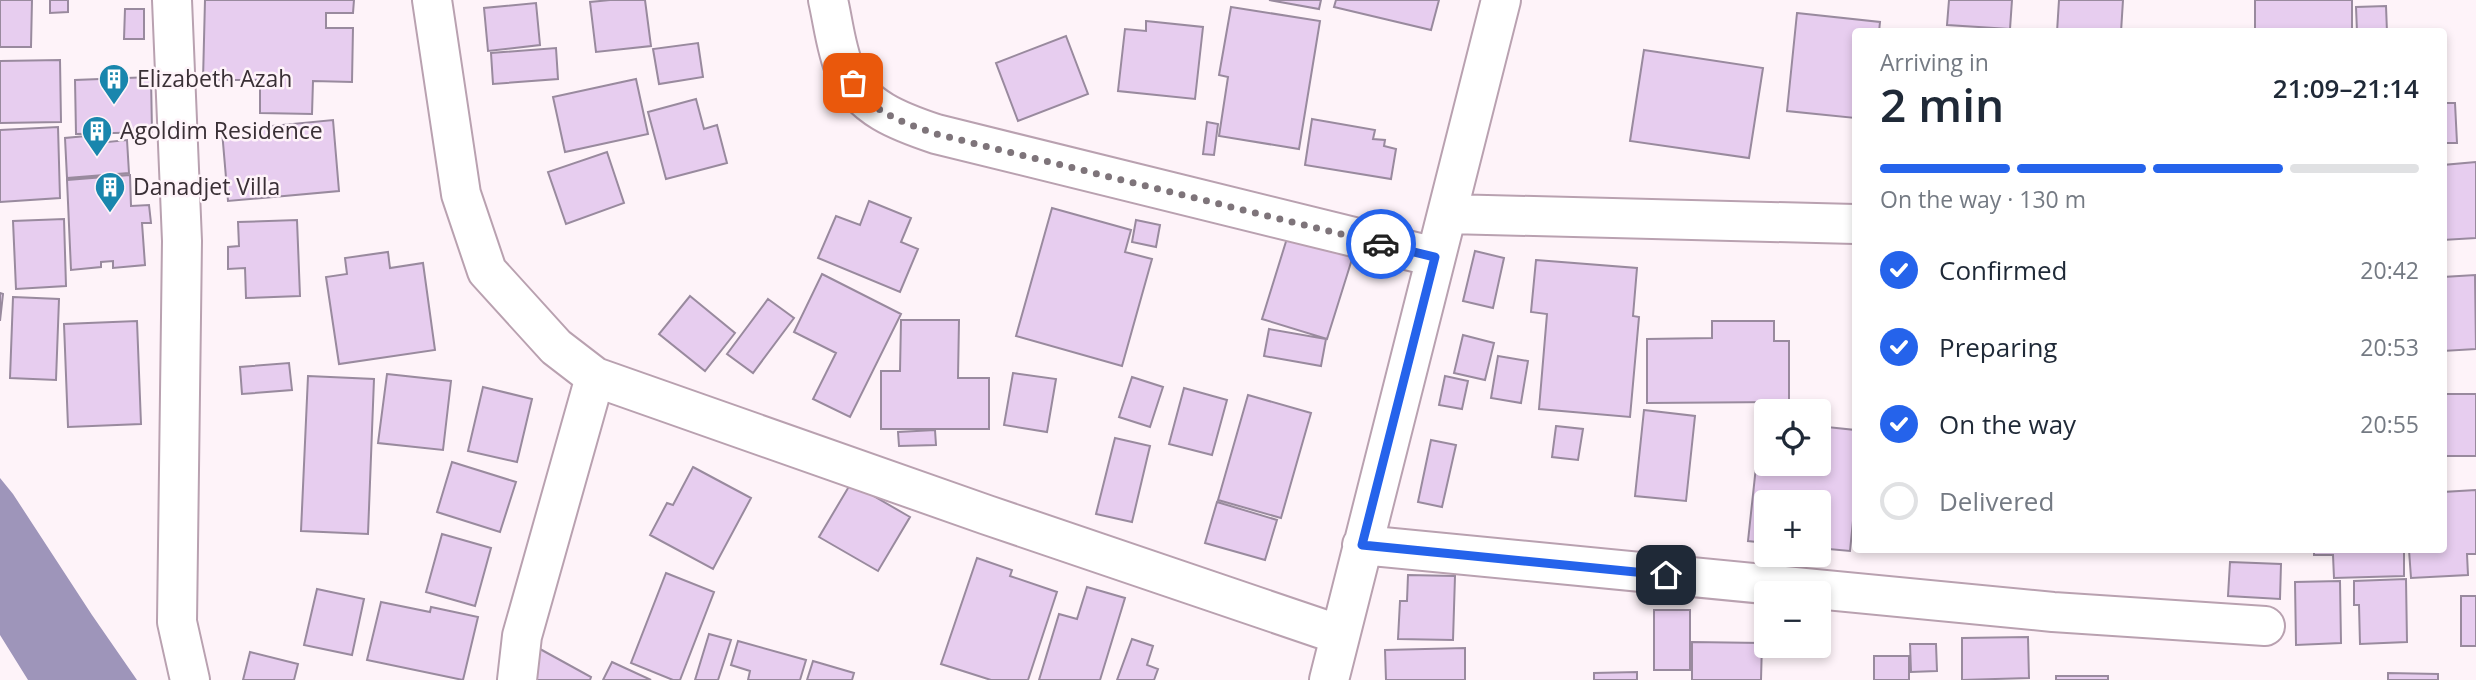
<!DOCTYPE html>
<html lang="en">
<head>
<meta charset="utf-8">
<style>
  body { margin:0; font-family:"Open Sans",sans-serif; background:#f6f6f7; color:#1f2937; height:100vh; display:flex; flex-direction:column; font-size:26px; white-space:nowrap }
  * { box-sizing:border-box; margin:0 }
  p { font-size:23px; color:#747a83 }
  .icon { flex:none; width:38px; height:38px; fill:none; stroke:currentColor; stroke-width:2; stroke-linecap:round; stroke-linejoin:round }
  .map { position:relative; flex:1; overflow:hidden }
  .side { position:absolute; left:1852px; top:28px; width:595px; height:525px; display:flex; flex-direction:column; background:#fff; border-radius:7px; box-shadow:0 4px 10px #0003 }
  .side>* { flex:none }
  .controls { position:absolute; left:1754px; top:399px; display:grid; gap:14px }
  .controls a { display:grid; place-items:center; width:77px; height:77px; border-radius:7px; background:#fff; box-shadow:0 4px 10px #0003; font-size:35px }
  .pin { position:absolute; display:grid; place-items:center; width:60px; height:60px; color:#fff; margin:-30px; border-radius:14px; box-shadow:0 4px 10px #0006 }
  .courier { position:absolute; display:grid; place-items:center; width:70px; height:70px; margin:-35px; border:5px solid #2563eb; border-radius:50%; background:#fff; color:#222; box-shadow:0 2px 9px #0007 }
  .head em { font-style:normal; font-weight:600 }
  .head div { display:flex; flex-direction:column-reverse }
  .head { display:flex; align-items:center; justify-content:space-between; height:119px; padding:0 28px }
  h1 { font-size:46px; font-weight:600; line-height:52px }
  .bar { display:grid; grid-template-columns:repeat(4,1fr); gap:10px 7px; align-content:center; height:84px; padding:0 28px }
  .bar i { height:9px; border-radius:5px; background:#e0e1e3 }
  .bar .selected { background:#2563eb }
  .bar p { grid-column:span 4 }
  ol { padding:0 28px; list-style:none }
  li { display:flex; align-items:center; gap:21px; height:77px }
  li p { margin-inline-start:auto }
  li .icon { padding:7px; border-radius:50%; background:#2563eb; color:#fff; stroke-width:4 }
  li:last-child { color:#747a83 }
  li i { width:38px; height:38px; border:4px solid #e0e1e3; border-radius:50% }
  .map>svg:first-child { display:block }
  .water { fill:#9e95ba }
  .building { fill:#e7cdef; stroke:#998a9e; stroke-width:2 }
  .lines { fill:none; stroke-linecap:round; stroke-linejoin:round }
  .minor-casing { stroke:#b9a1b0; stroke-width:42 }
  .minor { stroke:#fff; stroke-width:38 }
  .done { stroke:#7e747a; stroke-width:7; stroke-dasharray:0 12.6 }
  .route { stroke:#2563eb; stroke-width:9 }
  .labels { text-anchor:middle; stroke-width:5; stroke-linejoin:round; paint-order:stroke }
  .poi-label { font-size:23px; fill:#392f35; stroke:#fef3f9; text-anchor:start }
</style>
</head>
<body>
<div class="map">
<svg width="2476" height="680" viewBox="0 0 2476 680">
  <rect width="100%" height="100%" fill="#fef3f9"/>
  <!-- water -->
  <path class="water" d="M0 478 13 494 92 615 137 680H28L0 635Z"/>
  <!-- building -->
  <path class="building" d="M0 0H32L31 47H0Z
    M50 0H68V12L50 13Z
    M205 0H354L353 13H326V28H353L352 82 313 81 312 114 260 113V80H203Z
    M610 0H645L651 46 596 52 590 2Z
    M1269 0H1321L1319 9Z
    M1336 0H1439L1431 30 1334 7Z
    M1949 0H2012L2010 29 1947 25Z
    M2059 0H2123L2121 32H2057Z
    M2255 0H2352V32H2255Z
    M536 3 540 45 488 51 484 8Z
    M2386 6 2387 32H2357L2356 7Z
    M1231 7 1320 21 1299 149 1219 136 1228 77 1219 75Z
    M125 9H144V39H124Z
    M1797 13 1880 22 1879 32H1855V118L1787 111Z
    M1146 21 1203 27 1195 99 1118 91 1125 29 1146 31Z
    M1066 36 1088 94 1018 121 996 63Z
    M698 43 703 77 659 84 653 49Z
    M556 48 558 79 493 84 491 53Z
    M1644 50 1763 68 1749 158 1630 141Z
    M60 60 61 122 0 123V61Z
    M151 77 152 132 76 134 75 80Z
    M636 79 648 134 565 152 553 97Z
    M696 99 704 129 717 125 727 163 666 179 648 112Z
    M2443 103H2455L2457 143H2443Z
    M1312 119 1375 130 1373 139 1385 140 1384 146 1396 149 1391 179 1305 165Z
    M333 120 339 191 228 201 222 131Z
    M1207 122 1218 124 1214 155 1203 154Z
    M58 127 60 198 0 202V130Z
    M97 135 98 143 127 140 129 173 67 178 65 138Z
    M607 152 624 203 566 224 548 172Z
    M2476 162V238L2443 240V165Z
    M130 175 131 206 149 205 151 223H142L145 265 113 268V261L101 262V267L71 270 67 180Z
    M869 201 911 218 901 242 918 249 900 292 818 258 836 216 860 225Z
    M1052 208 1131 230 1125 252 1152 259 1122 366 1016 336Z
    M64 219 66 286 16 289 13 221Z
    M297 220 300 296 246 298 245 268 228 269V247L239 246 238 222Z
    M1136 220 1160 225 1156 247 1132 242Z
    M1288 235 1353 256 1327 339 1262 319Z
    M1475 251 1504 258 1493 308 1463 301Z
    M388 252 390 268 423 263 435 350 339 364 326 277 347 274 345 258Z
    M1536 260 1637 268 1633 316 1639 317 1630 417 1539 409 1547 314 1531 312Z
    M822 274 901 314 850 417 813 399 836 353 794 332Z
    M2475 275 2476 349 2443 351V277Z
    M0 293 3 294 0 321Z
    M690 296 735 333 705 371 659 334Z
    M13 297 59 299 56 380 10 378Z
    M768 299 794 318 753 373 727 354Z
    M901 320H959L958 378H989V429H881V371H900Z
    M137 321 141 424 68 427 64 324Z
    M1712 321H1774V341H1789V402L1647 403V339L1712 338Z
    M1269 329 1326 339 1321 366 1264 356Z
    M1463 335 1494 343 1485 380 1454 373Z
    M1498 356 1528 361 1521 403 1491 398Z
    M289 363 292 390 242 394 240 367Z
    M1013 373 1056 379 1047 432 1004 425Z
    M387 374 451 381 443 450 378 443Z
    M308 376 374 379 368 534 301 531Z
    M1445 376 1468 381 1462 409 1439 405Z
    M1132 377 1163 387 1150 427 1119 417Z
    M483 387 532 399 517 462 468 451Z
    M1184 388 1227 400 1212 455 1169 444Z
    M2443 394H2476V456H2443Z
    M1248 395 1311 413 1281 518 1218 500Z
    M1644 410 1695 416 1686 501 1635 496Z
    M1761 420 1766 421V464H1818V426L1855 430V501L1850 551 1818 548V502H1766V543L1748 541Z
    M1556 426 1583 429 1578 460 1552 457Z
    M935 430 936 445 899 446 898 432Z
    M1115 438 1150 446 1132 522 1096 514Z
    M1431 440 1456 445 1442 507 1418 502Z
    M452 462 516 482 500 532 437 512Z
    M693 467 751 498 713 569 650 535 667 503 673 505Z
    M851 483 910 517 878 571 819 537Z
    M2476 490V554H2467L2468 575 2411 578 2409 550H2443V492Z
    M1217 502 1277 520 1265 560 1205 543Z
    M442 534 491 548 475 606 426 592Z
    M2314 550H2404V576L2334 578 2333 555H2314Z
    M977 558 1012 570 1010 576 1057 592 1028 680H991L941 664Z
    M2230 562 2281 564 2280 599 2228 596Z
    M666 573 714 592 680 680H673L631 663Z
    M1408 575 1455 576 1453 640 1398 639 1400 601H1407Z
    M2406 579 2407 642 2360 644 2359 605H2354V581Z
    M2340 581 2341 643 2296 645 2295 582Z
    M1087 587 1125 598 1100 680H1039L1059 614 1077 619Z
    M317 589 364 599 352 655 304 645Z
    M2461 596H2476V646H2461Z
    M381 602 430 612 431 607 478 617 463 680 367 660Z
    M1654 610H1690V670H1654Z
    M709 634 731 640 718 680H695Z
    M2028 637 2029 678 1962 680V638Z
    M1132 639 1153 646 1147 665 1158 669 1154 680H1117Z
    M738 641 806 660 800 680H748L750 671 731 665Z
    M1692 642 1762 643 1761 680H1692Z
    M1910 644H1936L1937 671 1911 672Z
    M1465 648V680H1386L1385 650Z
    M540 649 591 677 590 680H522Z
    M250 652 298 664 294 680H243Z
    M1874 656H1909V680H1874Z
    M813 661 854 673 852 680H807Z
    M612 662 651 680H603Z
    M1637 672V680H1594V673Z
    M2388 673 2438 674V680H2388Z
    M2056 676H2108V680H2056Z"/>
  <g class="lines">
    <!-- minor casing -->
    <g class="minor-casing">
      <path id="minor" d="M172 0 182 241 177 622 190 680
        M432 0 461 194 487 271 556 347 595 377 987 515 1340 635
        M828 0C833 21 836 50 845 70 861 108 900 122 936 134L1435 257
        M1448 214 1855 224
        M1362 545 2053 612 2265 626
        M517 680 522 636 595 377
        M1329 680 1501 0"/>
    </g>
    <!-- minor -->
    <use href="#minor" class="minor"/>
  </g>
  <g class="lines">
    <!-- done -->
    <path class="done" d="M853 83C872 113 905 123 936 134L1381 244"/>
    <!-- route -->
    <path class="route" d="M1381 244 1435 257 1362 545 1666 575"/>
  </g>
  <!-- icons -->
  <defs>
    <g id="building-pin" transform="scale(1.575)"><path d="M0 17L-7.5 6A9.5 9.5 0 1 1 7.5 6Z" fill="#1986ad" stroke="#fef3f9"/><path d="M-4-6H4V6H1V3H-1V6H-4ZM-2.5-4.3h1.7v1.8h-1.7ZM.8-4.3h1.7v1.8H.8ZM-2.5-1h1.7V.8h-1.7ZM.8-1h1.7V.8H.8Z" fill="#fff"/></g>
  </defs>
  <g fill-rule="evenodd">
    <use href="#building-pin" x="114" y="79"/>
    <use href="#building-pin" x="97" y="131"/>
    <use href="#building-pin" x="110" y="187"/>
  </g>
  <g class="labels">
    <!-- poi labels -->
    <g class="poi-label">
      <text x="137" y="87">Elizabeth Azah</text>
      <text x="120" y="139">Agoldim Residence</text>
      <text x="133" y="195">Danadjet Villa</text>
    </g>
  </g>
</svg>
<div class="controls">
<a><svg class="icon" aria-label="locate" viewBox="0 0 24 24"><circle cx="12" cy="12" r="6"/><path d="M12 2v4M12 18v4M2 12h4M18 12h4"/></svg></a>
<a>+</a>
<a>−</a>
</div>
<div class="pin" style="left:853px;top:83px;background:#ea580c"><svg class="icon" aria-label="bag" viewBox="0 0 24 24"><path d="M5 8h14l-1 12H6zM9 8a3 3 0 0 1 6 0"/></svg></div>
<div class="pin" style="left:1666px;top:575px;background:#1f2937"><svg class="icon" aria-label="home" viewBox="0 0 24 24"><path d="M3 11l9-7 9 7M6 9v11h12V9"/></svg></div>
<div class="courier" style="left:1381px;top:244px"><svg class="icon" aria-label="car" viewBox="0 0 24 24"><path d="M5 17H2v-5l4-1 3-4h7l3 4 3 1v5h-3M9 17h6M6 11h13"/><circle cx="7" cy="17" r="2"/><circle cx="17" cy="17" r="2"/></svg></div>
<section class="side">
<div class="head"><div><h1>2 min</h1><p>Arriving in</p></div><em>21:09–21:14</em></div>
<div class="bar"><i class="selected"></i><i class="selected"></i><i class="selected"></i><i></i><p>On the way · 130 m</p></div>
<ol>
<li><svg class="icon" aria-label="check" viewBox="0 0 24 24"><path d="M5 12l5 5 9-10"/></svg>Confirmed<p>20:42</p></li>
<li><svg class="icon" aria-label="check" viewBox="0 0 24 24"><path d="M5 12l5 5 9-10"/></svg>Preparing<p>20:53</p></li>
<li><svg class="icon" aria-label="check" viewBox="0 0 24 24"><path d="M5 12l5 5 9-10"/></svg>On the way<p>20:55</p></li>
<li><i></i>Delivered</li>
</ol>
</section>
</div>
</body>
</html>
